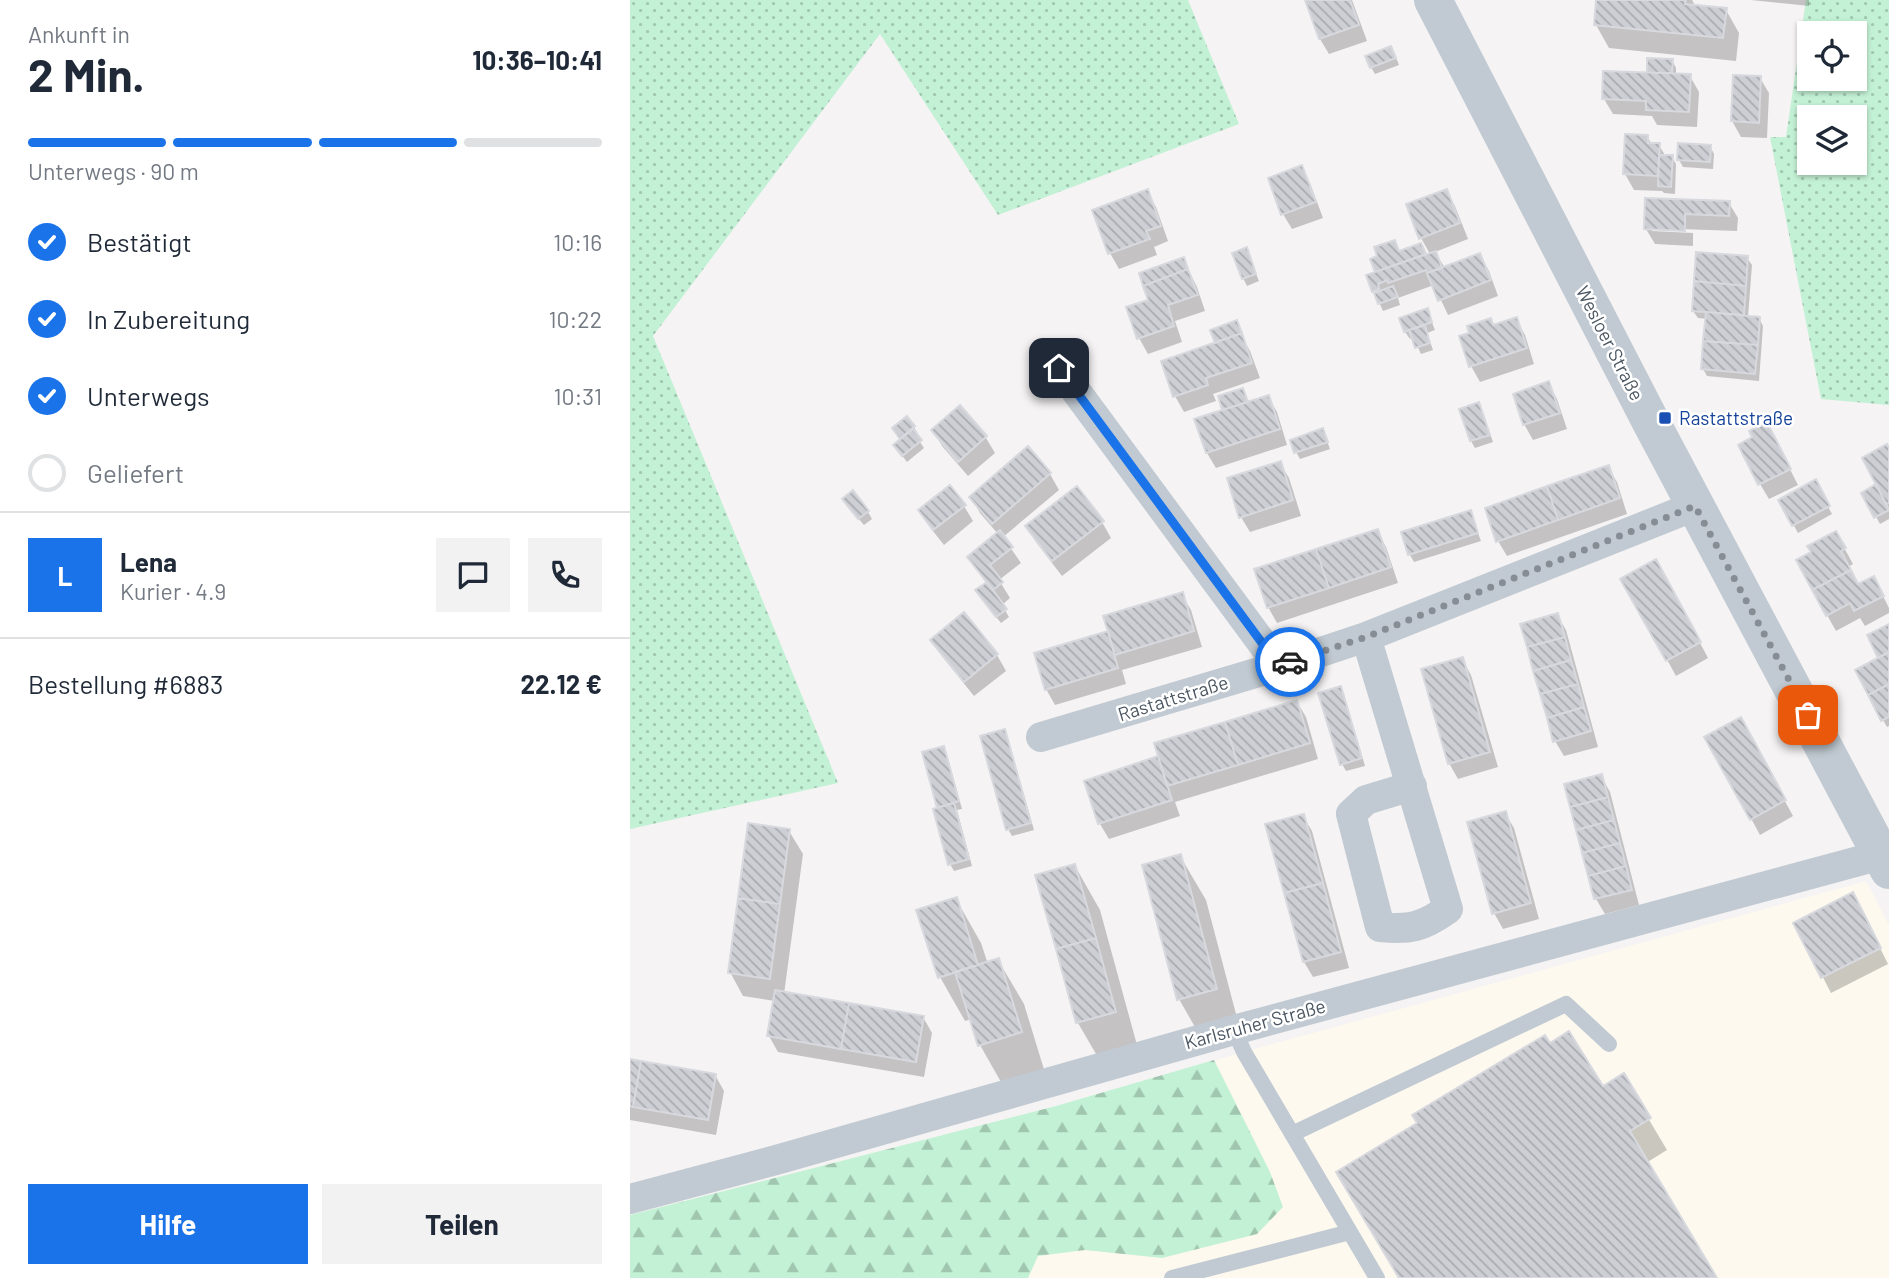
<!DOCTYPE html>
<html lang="de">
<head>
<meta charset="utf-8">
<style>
  body { margin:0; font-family:Barlow,sans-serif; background:#f2f2f3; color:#1f2937; height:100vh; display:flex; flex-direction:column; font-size:26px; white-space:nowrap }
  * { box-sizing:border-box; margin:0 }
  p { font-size:23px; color:#747a83 }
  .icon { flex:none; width:38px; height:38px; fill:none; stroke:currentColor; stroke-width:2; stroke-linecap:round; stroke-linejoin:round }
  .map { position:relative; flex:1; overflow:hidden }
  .side { display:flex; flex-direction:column; background:#fff; width:630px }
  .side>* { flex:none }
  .controls { position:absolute; left:1167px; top:21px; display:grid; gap:14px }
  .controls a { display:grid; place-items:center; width:70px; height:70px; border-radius:0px; background:#fff; box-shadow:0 2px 5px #0004; font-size:35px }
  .pin { position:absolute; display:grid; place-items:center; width:60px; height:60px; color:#fff; margin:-30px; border-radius:14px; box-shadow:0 4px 10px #0006 }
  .courier { position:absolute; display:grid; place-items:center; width:70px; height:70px; margin:-35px; border:5px solid #1a73e8; border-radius:50%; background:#fff; color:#222; box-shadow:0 2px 9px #0007 }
  .overview em { font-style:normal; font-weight:700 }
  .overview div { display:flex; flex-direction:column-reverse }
  .overview { display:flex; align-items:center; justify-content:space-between; height:119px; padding:0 28px }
  h1 { font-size:46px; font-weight:700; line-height:52px }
  .bar { display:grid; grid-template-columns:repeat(4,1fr); gap:10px 7px; align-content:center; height:84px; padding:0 28px }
  .bar i { height:9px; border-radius:5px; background:#e0e1e3 }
  .bar .selected { background:#1a73e8 }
  .bar p { grid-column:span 4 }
  .line { display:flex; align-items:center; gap:18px; padding:0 28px; border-top:2px solid #e0e1e3 }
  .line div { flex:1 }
  .round { display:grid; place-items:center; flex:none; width:74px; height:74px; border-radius:0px; background:#f2f2f3 }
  ol { padding:0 28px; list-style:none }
  li { display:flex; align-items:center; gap:21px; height:77px }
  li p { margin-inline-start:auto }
  li .icon { padding:7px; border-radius:50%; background:#1a73e8; color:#fff; stroke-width:4 }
  li:last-child { color:#747a83 }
  li i { width:38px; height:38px; border:4px solid #e0e1e3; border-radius:50% }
  .button { display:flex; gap:14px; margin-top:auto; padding:14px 28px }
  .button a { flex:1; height:80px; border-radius:0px; background:#1a73e8; color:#fff; font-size:28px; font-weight:700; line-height:80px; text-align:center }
  .button a+a { background:#f2f2f3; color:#1f2937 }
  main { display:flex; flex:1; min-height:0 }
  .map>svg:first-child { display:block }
  .commercial { fill:#fdf9ef }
  .green { fill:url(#green-dots); fill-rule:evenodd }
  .forest { fill:url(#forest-firs) }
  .shadow { fill:#0003 }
  .building { fill:url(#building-back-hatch); stroke:#d7d9de; stroke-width:2 }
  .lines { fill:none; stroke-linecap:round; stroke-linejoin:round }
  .service { stroke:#c1cad2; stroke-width:16 }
  .minor { stroke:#c1cad2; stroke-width:30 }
  .tertiary { stroke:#c1cad2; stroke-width:38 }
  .done { stroke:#868d94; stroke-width:7; stroke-dasharray:0 12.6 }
  .route { stroke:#1a73e8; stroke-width:9 }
  .transit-dot { fill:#1a4fb4; stroke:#fff; stroke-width:2.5 }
  .labels { text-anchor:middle; stroke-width:5; stroke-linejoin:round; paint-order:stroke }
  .street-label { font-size:19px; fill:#4a5661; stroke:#fff }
  .transit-label { font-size:19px; fill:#164399; stroke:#fff; text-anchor:start }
</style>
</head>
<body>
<main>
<section class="side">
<div class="overview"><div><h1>2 Min.</h1><p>Ankunft in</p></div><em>10:36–10:41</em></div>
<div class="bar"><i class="selected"></i><i class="selected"></i><i class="selected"></i><i></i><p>Unterwegs · 90 m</p></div>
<ol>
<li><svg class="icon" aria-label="check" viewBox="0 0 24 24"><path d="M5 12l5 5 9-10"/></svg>Bestätigt<p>10:16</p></li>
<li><svg class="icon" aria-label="check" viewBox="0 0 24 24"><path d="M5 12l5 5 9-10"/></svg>In Zubereitung<p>10:22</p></li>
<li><svg class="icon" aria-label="check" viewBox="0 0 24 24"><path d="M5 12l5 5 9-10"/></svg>Unterwegs<p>10:31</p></li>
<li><i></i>Geliefert</li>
</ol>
<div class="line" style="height:126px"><b class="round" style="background:#1a73e8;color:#fff">L</b><div><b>Lena</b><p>Kurier · 4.9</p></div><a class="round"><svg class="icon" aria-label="chat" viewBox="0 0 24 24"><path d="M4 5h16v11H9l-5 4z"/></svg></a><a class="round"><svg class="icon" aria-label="phone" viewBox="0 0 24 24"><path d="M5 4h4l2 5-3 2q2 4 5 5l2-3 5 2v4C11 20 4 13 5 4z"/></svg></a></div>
<div class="line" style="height:91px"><div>Bestellung #6883</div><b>22.12 €</b></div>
<div class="button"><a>Hilfe</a><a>Teilen</a></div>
</section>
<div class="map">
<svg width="1259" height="1278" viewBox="0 0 1259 1278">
  <defs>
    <pattern id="green-dots" width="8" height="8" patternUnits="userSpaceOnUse" patternTransform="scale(1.75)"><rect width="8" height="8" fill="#c3f1d5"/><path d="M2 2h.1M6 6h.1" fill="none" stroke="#a0c6b0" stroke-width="1.8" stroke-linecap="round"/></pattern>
    <pattern id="forest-firs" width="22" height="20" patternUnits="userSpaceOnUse" patternTransform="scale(1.75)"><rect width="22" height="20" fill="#c3f1d5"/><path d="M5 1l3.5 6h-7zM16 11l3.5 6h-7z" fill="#a0c6b0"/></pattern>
    <pattern id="building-back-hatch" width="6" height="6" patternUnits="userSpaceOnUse" patternTransform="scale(1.75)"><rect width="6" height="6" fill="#cdcfd5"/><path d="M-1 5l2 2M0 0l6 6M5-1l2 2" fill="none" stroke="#a8abb0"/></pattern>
  </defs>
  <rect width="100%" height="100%" fill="#f5f3f3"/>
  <!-- commercial -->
  <path class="commercial" d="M1236 881 1259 925V1278H0V1215L426 1106 614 1052Z"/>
  <!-- green -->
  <path class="green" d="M0 0H558L609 124 368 215 250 34 23 336 208 783 0 829Z
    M1176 0H1259V405L1191 399 1140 137H1156ZM1225 33V79H1180V33ZM1225 117V163H1180V117Z"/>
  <!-- forest -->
  <path class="forest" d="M584 1060 640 1172 653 1207 627 1234 532 1258 455 1250 408 1256 398 1278H0V1215L426 1106Z"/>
  <!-- shadow -->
  <path class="shadow" d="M677 0H722L737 41 699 54 690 39Z
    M968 0H1062L1066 7 1096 10 1109 33 1106 61 979 48 966 25Z
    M1121 0H1179V6Z
    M765 55 769 65 745 74 741 67Z
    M1042 60 1046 68V76H1060L1069 92 1067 127 1027 125 1022 116 983 114 974 99Z
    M1130 78 1139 93 1137 138 1111 137 1102 121Z
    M1017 136 1022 145H1029L1036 157H1042L1046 164 1045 194 1034 193 1032 191 1004 190 995 174Z
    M1080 146 1084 154 1083 169 1053 167 1049 160Z
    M671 167 680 183 693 218 662 229 653 214Z
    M817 191 825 206 838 239 805 252 815 268 850 255 859 271 868 296 818 315 804 285 768 298 770 305 753 311 744 291 747 273 764 242 770 252 791 245 797 256 800 254 791 238Z
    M517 192 526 207 538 241 524 247 527 255 489 269 480 253Z
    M1017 200 1099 203 1108 218 1107 231 1022 228V231L1063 233V246L1025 244 1016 229Z
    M616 249 629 281 617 286 613 278Z
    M1117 258 1122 265 1118 317 1129 318 1133 326 1129 381 1077 376 1073 369 1077 319 1068 318 1063 311Z
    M553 259 567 287 575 311 545 321 552 342 518 354 509 338Z
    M797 310 805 330 797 333 803 350 791 354 783 337 780 339 775 332 771 320Z
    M886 319 895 335 904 364 850 382 841 366 864 327Z
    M606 326 620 351 630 378 583 394 586 401 554 412 545 396 587 343Z
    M918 383 927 399 937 429 903 440 894 424Z
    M613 390 619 403 638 397 647 412 657 445 586 468 577 453 594 411 590 398Z
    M849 404 863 442 845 448 841 441 831 410Z
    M330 407 356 438 365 453 338 476 312 446 303 430Z
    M277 418 284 427 288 434 286 436 294 448 277 462 265 446 271 440 268 436Z
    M693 430 700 449 670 459 666 452Z
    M1145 440 1168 485 1139 499 1130 484Z
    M1259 445V519L1250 524 1233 493 1248 485 1234 459Z
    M397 448 420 474 429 490 373 537 391 563 369 580 380 598 372 605 379 617 371 623 351 598 357 584 339 557 368 534 350 513 341 497Z
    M650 463 659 478 671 516 620 532 611 517Z
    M978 467 987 482 997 514 877 556 868 541Z
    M1185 482 1202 514 1168 533 1150 500Z
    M334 506 343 521 314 545 299 526 290 511Z
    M218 507 238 512 242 519 234 525Z
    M840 512 851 541 784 562 780 555 773 533Z
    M472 522 481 538 432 576 406 542 397 527Z
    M747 531 756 547 768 583 647 623 638 607Z
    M1206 533 1223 564 1218 567 1228 586 1252 594 1259 608V613L1235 626 1230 618 1206 631 1197 615 1183 553Z
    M1035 577 1078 658 1046 676 993 579Z
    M552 595 561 610 572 647 492 670 496 684 425 705 416 689 480 632Z
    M334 614 367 655 376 671 344 696 311 655 302 640Z
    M927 615 936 630 968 747 934 756 925 741Z
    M1259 626V726L1257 727 1253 720 1251 659Z
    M832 659 841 675 868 767 828 779 819 763Z
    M710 688 714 695 735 766 716 771 712 764Z
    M667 702 676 717 688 759 545 802 550 816 479 839 470 824 456 782 530 757Z
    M374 731 378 739 404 830 382 836 378 829Z
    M1119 735 1163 816 1130 835 1077 737Z
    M313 748 317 755 332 809 327 810 342 866 324 871 320 864 309 809Z
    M971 776 980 792 1009 905 975 914 966 899 936 785Z
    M875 813 884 828 909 919 873 929 864 913Z
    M673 816 682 831 719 968 683 977 674 962 638 826Z
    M159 831 173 854 154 994 293 1017 302 1033 294 1077 148 1052 139 1036 145 1001 113 996 100 972Z
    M550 856 576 900 611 1033 574 1043 549 999Z
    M445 866 470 910 510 1056 473 1066 448 1023Z
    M326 899 351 943 358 964 368 960 394 1004 416 1076 375 1089 350 1045 342 1019 335 1021 310 977Z
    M1231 910 1258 964 1201 993 1165 923Z
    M0 1061 85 1075 94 1091 86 1135 0 1120Z
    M993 1076 1037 1150 1016 1163 1085 1278H770L972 1089Z"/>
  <!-- building -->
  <path class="building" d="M675 0H720L729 25 689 39Z
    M966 0H1056L1055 4 1097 8 1093 38 964 25Z
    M761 46 766 58 740 68 735 56Z
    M1017 58 1043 59 1042 73H1017Z
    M973 71 1061 74 1059 112 1016 110V101L972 99Z
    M1103 75 1131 76 1129 123 1101 121Z
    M995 134 1018 135V143H1030L1028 176 993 174Z
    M1048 143 1081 145 1080 162 1047 160Z
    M1029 155H1043L1041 187 1028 186Z
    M672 165 686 202 651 215 638 178Z
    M518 189 531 226 516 231 520 239 478 254 462 210Z
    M817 189 830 223 789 239 776 204Z
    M1015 198 1100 201 1099 216 1055 214V231L1014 229Z
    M765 240 769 251 791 243 796 254 745 272 740 259 747 256 744 247Z
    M617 247 626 274 612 279 602 253Z
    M806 251 812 268 797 273 796 270 758 283 757 280 748 284 749 289 742 292 736 275Z
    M1066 252 1118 256 1116 286 1064 281Z
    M850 253 861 280 808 301 797 273Z
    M554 257 558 269 513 286 509 273Z
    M558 269 568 295 538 305 544 326 507 339 496 307 518 300 513 286Z
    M1064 281 1116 286 1114 315 1062 311Z
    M763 286 768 297 748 304 744 293Z
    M798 308 802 322 774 332 769 318Z
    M1076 312 1130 317 1128 345 1073 341Z
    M887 317 897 348 839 367 829 336 839 333 837 326 861 318 863 325Z
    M607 320 612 333 585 343 580 330Z
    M795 325 800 343 785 348 779 330Z
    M612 333 622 363 576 378 578 385 543 397 531 361Z
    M1073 341 1128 345 1125 374 1071 369Z
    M919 381 930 413 893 425 883 394Z
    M613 388 618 402 592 410 588 396Z
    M639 395 650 429 576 453 564 419Z
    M849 402 860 435 840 441 829 409Z
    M330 405 357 436 328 462 301 430Z
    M277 416 285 426 270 439 262 428Z
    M1137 422 1161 469 1128 485 1108 445 1122 437 1119 431Z
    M693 428 698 442 664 453 660 440Z
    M283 429 292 440 272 456 263 445Z
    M1257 444 1259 448V503L1256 504 1232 458Z
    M398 446 421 473 362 524 339 497Z
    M651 461 663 500 609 518 597 478Z
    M979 465 990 498 928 520 917 486Z
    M1186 479 1200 506 1162 526 1148 500Z
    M1246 484 1259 510 1244 518 1231 493Z
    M320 485 336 505 303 530 288 510Z
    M447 486 474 521 422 561 395 526Z
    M917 486 928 520 866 542 855 508Z
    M223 490 239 511 228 519 212 499Z
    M841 510 848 533 778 555 771 532Z
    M748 529 761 567 699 588 686 549Z
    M370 530 383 547 360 565 373 582 363 590 337 557Z
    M1206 531 1216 548 1211 551 1221 570 1182 590 1166 560 1181 552 1177 546Z
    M686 549 699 588 637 608 624 569Z
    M1026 559 1071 642 1036 661 990 579Z
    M1221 570 1228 584 1244 576 1254 596 1224 611 1220 603 1196 616 1182 590Z
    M357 582 377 609 366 617 345 590Z
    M553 592 564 631 485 655 473 616Z
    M334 612 368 654 334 682 300 640Z
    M928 613 935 637 897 647 890 624Z
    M1259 624V652L1248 658 1237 635Z
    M478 631 488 668 415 690 404 653Z
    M935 637 941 660 903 671 897 647Z
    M1259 652V684L1238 695 1225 670Z
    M833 657 860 752 818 764 791 669Z
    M941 660 948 684 910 694 903 671Z
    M948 684 954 707 917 718 910 694Z
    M1259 684V717L1251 721 1238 695Z
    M711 686 732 758 710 765 688 693Z
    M667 700 680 743 608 765 595 722Z
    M954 707 961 731 923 742 917 718Z
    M1111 717 1156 800 1120 820 1074 737Z
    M595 722 608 765 537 786 524 743Z
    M375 729 401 823 376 830 350 736Z
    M314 746 329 801 307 808 292 752Z
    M528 756 542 800 468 824 454 781Z
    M972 774 978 797 940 807 934 784Z
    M978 797 984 820 946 830 940 807Z
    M324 803 339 859 318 865 303 809Z
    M876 811 901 903 862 914 837 822Z
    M674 814 693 883 654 893 635 824Z
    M984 820 990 843 952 853 946 830Z
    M118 823 160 829 150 904 108 898Z
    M990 843 996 866 958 876 952 853Z
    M551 854 587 989 547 1000 512 865Z
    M445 864 466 938 426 949 405 875Z
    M996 866 1002 890 964 899 958 876Z
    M693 883 711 952 673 962 654 893Z
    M1223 892 1251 948 1191 978 1163 923Z
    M327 897 348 965 308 978 286 910Z
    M108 898 150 904 140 979 98 973Z
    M466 938 486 1012 446 1023 426 949Z
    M369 958 392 1032 348 1046 325 972Z
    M145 990 219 1003 211 1049 137 1036Z
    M219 1003 294 1016 286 1062 211 1049Z
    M939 1031 973 1086 994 1073 1021 1118 1000 1131 1087 1278H769L706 1172 787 1123 782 1115 915 1035 920 1043Z
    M0 1059 11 1061 3 1107 0 1106Z
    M11 1061 86 1074 78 1120 3 1107Z"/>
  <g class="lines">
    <!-- service -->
    <path class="service" d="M604 1030 614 1052 747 1278
      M662 1134 936 1004 979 1044
      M542 1278 720 1232"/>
    <!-- minor -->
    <path class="minor" d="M429 368 649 666
      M736 637 818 909C793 927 780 930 750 927L721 814 736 800 782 786
      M411 737 649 666 736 637 1065 506
      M0 1199 146 1160 604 1030 1251 855 1259 850"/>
    <!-- tertiary -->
    <path class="tertiary" d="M803 0 1022 424 1259 870"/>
  </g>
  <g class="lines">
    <!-- done -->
    <path class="done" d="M660 662 736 637 1065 506 1178 715"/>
    <!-- route -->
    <path class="route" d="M429 368 649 666 660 662"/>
  </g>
  <!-- markers -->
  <rect class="transit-dot" x="1028" y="411" width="14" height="14" rx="3.5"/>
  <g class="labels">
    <!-- street labels -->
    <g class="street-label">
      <text transform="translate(980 343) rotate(63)" y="7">Wesloer Straße</text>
      <text transform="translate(543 698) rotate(-17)" y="7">Rastattstraße</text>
      <text transform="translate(625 1024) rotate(-15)" y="7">Karlsruher Straße</text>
    </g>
    <!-- transit labels -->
    <g class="transit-label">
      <text x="1049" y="425">Rastattstraße</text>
    </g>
  </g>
</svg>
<div class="controls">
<a><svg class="icon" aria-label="locate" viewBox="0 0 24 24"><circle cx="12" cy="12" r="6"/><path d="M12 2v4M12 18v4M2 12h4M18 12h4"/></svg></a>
<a><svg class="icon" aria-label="layers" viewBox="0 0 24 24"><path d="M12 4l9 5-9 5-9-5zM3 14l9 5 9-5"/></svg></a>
</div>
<div class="pin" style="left:1178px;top:715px;background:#ea580c"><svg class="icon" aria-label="bag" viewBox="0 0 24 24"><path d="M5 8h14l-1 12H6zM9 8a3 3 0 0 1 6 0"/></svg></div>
<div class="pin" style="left:429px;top:368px;background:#1f2937"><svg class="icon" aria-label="home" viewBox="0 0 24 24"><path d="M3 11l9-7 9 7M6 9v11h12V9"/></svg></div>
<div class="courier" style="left:660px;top:662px"><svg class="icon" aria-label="car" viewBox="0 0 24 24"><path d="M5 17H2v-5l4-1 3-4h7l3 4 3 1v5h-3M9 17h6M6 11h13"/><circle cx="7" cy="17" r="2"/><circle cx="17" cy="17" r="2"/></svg></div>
</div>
</main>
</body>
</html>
